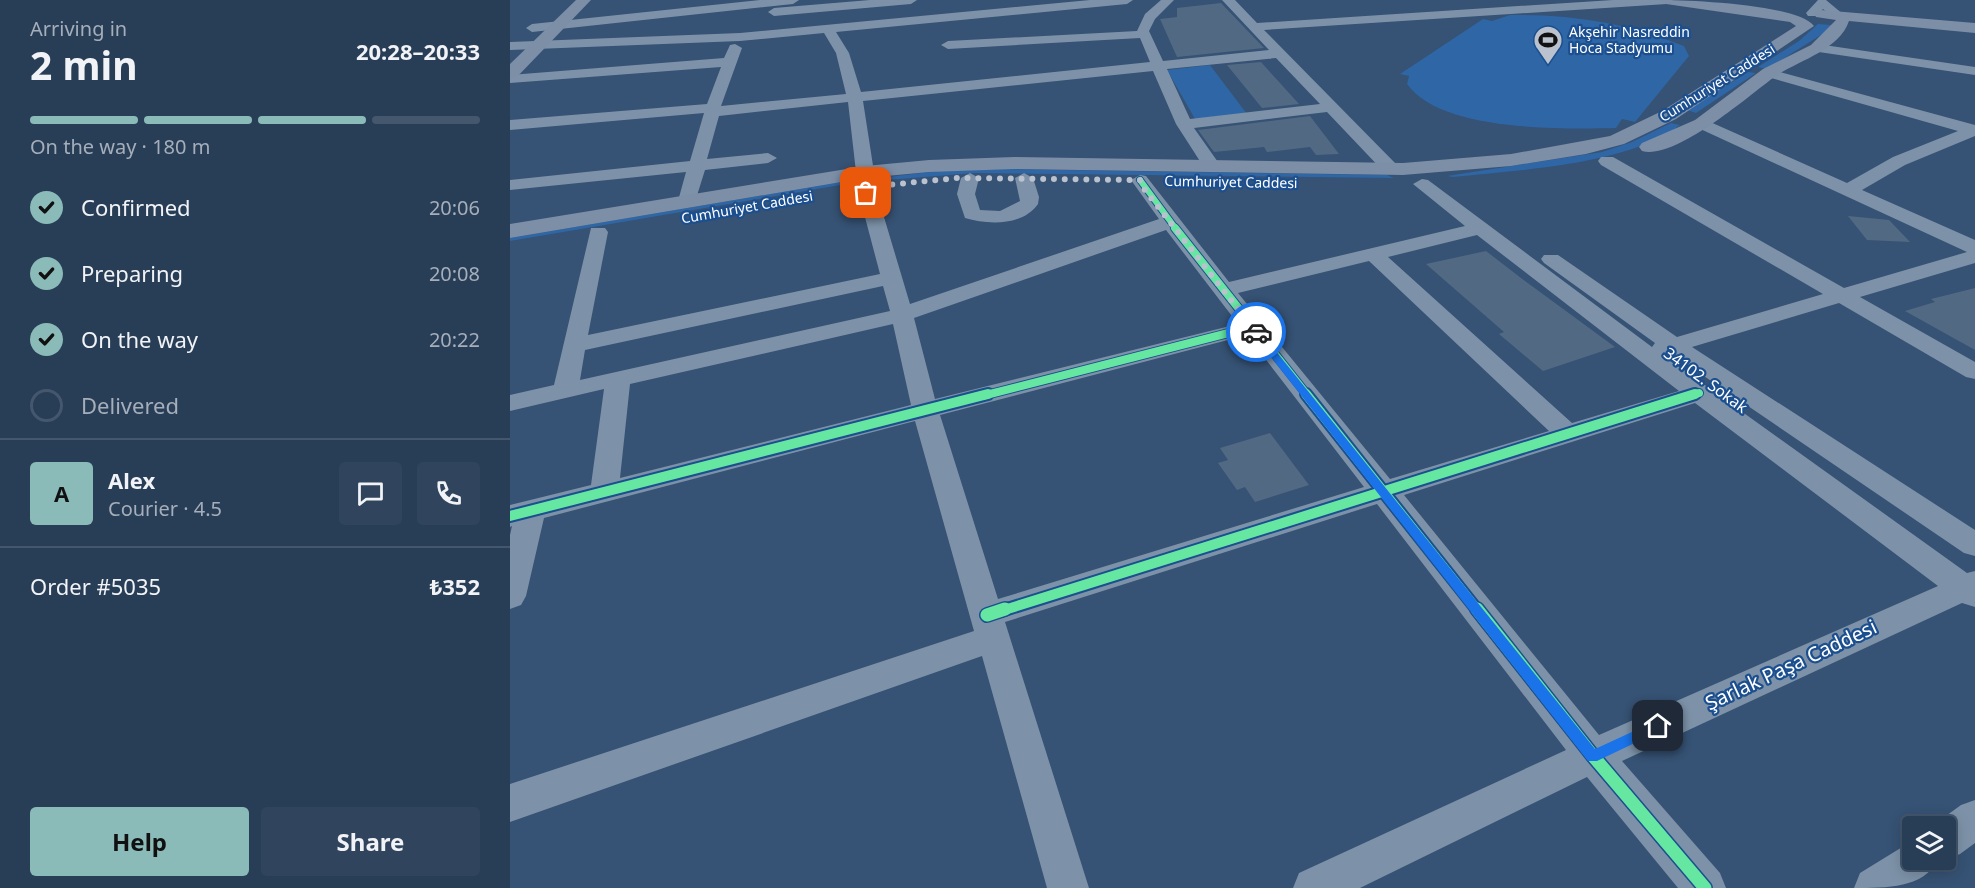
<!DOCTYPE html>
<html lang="en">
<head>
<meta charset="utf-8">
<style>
  body { margin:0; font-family:"Noto Sans",sans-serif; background:#30455d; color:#f1f3f6; height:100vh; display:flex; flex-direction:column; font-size:22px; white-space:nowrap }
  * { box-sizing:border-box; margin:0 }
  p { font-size:20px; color:#a5aeba }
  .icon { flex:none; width:33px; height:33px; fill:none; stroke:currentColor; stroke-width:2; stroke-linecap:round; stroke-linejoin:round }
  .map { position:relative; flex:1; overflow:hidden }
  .side { display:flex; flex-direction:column; background:#283e57; width:510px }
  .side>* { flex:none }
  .fabs { position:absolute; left:1392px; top:816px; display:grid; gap:12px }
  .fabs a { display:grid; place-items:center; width:54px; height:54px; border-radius:6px; background:#283e57; box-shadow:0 3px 15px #0003,0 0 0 2px #44576d; font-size:30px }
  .pin { position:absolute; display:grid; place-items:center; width:51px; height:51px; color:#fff; margin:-26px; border-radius:12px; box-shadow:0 3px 9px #0006 }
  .courier { position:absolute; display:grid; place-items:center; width:60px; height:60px; margin:-30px; border:4px solid #1a73e8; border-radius:50%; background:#fff; color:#222; box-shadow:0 2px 8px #0007 }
  .overview em { font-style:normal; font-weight:700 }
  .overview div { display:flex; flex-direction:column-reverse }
  .overview { display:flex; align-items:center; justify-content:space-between; height:102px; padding:0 30px }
  h1 { font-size:39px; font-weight:700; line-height:45px }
  .bar { display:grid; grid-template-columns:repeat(4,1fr); gap:9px 6px; align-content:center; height:72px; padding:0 30px }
  .bar i { height:8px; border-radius:4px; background:#44576d }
  .bar .active { background:#8bbbb9 }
  .bar p { grid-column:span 4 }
  .line { display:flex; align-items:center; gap:15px; padding:0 30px; border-top:2px solid #44576d }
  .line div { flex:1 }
  .round { display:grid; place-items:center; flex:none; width:63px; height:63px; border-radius:6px; background:#30455d }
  ol { padding:0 30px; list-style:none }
  li { display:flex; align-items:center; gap:18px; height:66px }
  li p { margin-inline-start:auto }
  li .icon { padding:6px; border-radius:50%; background:#8bbbb9; color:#111; stroke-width:4 }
  li:last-child { color:#a5aeba }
  li i { width:33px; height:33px; border:3px solid #44576d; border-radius:50% }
  .cta { display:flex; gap:12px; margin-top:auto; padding:12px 30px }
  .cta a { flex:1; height:69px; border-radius:6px; background:#8bbbb9; color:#111; font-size:24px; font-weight:700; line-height:69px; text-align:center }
  .cta a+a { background:#30455d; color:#f1f3f6 }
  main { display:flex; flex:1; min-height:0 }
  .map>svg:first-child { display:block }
  .green { fill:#2f66a5 }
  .building { fill:#526984 }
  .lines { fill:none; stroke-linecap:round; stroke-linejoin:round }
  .minor { fill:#7d92a8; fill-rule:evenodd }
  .major { fill:#7d8ea7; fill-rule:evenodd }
  .cycleway-far3-casing { stroke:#1b4f8f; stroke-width:8 }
  .cycleway-far2-casing { stroke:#1b4f8f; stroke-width:10 }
  .cycleway-far1-casing { stroke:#1b4f8f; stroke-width:14 }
  .cycleway-casing { stroke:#1b4f8f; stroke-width:16 }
  .cycleway-far3 { stroke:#66e7a1; stroke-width:6 }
  .cycleway-far2 { stroke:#66e7a1; stroke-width:8 }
  .cycleway-far1 { stroke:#66e7a1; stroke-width:10 }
  .cycleway { stroke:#66e7a1; stroke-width:13 }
  .route { fill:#1a73e8 }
  .done { stroke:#b9c2ce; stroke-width:6; stroke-dasharray:0 10.8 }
  .labels { text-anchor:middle; stroke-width:4.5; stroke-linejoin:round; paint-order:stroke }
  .far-poi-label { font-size:14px; fill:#fff; stroke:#1b4f8f; text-anchor:start }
  .far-street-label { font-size:14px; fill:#fff; stroke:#1b4f8f }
  .street-label { font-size:16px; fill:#fff; stroke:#1b4f8f }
  .near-street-label { font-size:20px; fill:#fff; stroke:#1b4f8f }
</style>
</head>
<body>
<main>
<section class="side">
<div class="overview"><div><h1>2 min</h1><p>Arriving in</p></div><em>20:28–20:33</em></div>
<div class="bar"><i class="active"></i><i class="active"></i><i class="active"></i><i></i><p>On the way · 180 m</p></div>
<ol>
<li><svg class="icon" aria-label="check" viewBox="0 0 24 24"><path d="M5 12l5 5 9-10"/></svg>Confirmed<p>20:06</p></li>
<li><svg class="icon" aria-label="check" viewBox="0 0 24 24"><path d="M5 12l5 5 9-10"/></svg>Preparing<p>20:08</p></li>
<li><svg class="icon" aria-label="check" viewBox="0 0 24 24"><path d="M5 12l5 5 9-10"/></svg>On the way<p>20:22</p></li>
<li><i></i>Delivered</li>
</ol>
<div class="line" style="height:108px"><b class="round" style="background:#8bbbb9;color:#111">A</b><div><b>Alex</b><p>Courier · 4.5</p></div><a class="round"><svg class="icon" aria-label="chat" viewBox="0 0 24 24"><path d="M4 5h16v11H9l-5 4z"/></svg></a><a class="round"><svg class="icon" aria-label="phone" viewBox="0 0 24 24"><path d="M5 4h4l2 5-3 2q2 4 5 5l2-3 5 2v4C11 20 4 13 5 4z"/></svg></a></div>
<div class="line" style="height:78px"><div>Order #5035</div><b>₺352</b></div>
<div class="cta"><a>Help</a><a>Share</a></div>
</section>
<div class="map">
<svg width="1465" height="888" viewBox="0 0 1465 888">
  <rect width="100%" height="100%" fill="#365274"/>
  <!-- green -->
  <path class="green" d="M1000 15C1061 14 1117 23 1174 46L1179 56 1125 122 1112 119 1106 128C1052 129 931 132 897 84L899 76 890 74 973 19 982 21Z
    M1308 24 1321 25 1322 28 1257 69 1248 67 1289 41Z
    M700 65 737 114 685 119 657 70Z
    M1238 72 1246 73 1186 113 1177 110Z
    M1161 123 1170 125C1120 165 1007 170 943 177L937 176 1092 152 1122 142Z
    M494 169 877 175 884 178 464 173 364 181 361 179 428 171Z
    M349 179 348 182 0 241V238Z"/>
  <!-- building -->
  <path class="building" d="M711 3 754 48 667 57 650 19 667 17V8Z
    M751 62 789 104 752 108 717 65Z
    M800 116 829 154 806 155 800 147 757 152 754 147 704 152 688 130Z
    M1338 216 1379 220 1400 242 1357 240Z
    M976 251 1011 278 1105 347 1033 371 989 334 994 332 916 264Z
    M1465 288V350L1395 311 1425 302 1421 299Z
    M760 433 799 485 745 502 735 487 727 490 708 463 718 460 710 448Z"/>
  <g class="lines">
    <!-- minor -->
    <path class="minor" d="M250 0H289L283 4 22 32 16 28 22 24Z
      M360 0H407L401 4 264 16 258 12 264 8Z
      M580 0H623L617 4 326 32 339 53 351 92 640 62 630 38 438 49 431 45 438 41 627 31 635 14 651 0H664L645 19 639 31 653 61 759 50 712 0H725L747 23 1103 0H1163L1157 4 754 30 886 164 889 168 886 172H874L817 112 684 128 710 165 707 169H695L666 124 643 71 353 101 364 172 355 177 346 172 338 102 209 116 197 159 258 153 267 158 258 163 195 170 184 205H170L168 201 176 172 0 190V180L180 161 194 113 0 130V120L197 104 211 67 0 83V75L214 58 220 45 225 44 232 48 211 106 336 94 326 53 314 33 230 41 0 50V42L230 33ZM766 58 810 104 680 119 657 69Z
      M1308 0H1316L1334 15 1324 18 1313 9 1306 16H1298L1296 13Z
      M1307 44 1465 67V75L1302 51 1300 48Z
      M1259 69 1465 125V136L1395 165 1352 190 1465 240V263L1350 297 1465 362V379L1456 377 1329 303 1182 347 1465 530V556L1454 553 1160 353 1153 355 1457 573 1465 571V607L1452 603 1112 761 1210 873 1216 888H1168L1077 777 850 888H783L789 873 1056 750 867 504 495 622 579 888H537L472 656 0 822V784L464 631 405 421 34 518 16 596 11 605 0 609V535L2 526 0 527V505L81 485 94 389 0 411V395L44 385 81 228H95L98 232 78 335 370 274 347 187 356 182 365 187 400 304 649 219 621 180 630 175 636 176 719 282 955 226 903 184 912 179 918 180 1142 347 1145 343 1034 263 1031 259 1034 255H1048L1167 337 1313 294 1091 165 1088 161 1091 157H1103L1334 288 1457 252 1186 127 1184 124 1186 121H1198L1337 183 1383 157 1448 131 1254 76V70ZM656 230 728 324 425 399 404 318ZM967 235 1169 391 1062 423 878 257ZM859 261 1039 431 880 479 728 293ZM373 286 380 311 70 380 75 350ZM383 324 401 405 110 478 120 384ZM737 335 854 487 488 599 430 415ZM1185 403 1428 586 1089 735 894 495Z
      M460 173 469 178 465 194 470 210 490 211 510 201 505 178 514 173 523 178 529 197 528 204C513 226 478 225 455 218L447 194 451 178Z
      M1465 800V843L1450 854 1436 860H1435L1436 826H1422L1451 805Z
      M1402 841V860H1427C1415 888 1376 888 1344 888L1350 873Z"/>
    <!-- major -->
    <path class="major" d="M66 0H81L6 78 0 79V64Z
      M1149 0C1178 0 1287 4 1304 26L1166 119 1114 144 1076 154 1001 166 893 175 504 169 419 172 355 178 0 238V224L355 166 419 160 504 157 893 163 1001 154 1100 136 1152 111 1286 26 1280 22 1156 4Z
      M1311 10 1465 23V33L1339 21C1329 51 1286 61 1263 78 1236 98 1165 160 1132 151L1129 147 1132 143 1185 120 1253 69 1301 45 1326 20 1306 17 1304 14 1306 11Z"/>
    <!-- cycleway-far3 casing -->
    <g class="cycleway-far3-casing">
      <path id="cycleway-far3" d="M630 180 666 229"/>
    </g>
    <!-- cycleway-far2 casing -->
    <g class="cycleway-far2-casing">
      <path id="cycleway-far2" d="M665 228 798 396
        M472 396 742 327
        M1180 396 1189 393"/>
    </g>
    <!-- cycleway-far1 casing -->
    <g class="cycleway-far1-casing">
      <path id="cycleway-far1" d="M796 394 968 611
        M0 516 478 394
        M491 611 1185 394"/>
    </g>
    <!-- cycleway casing -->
    <g class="cycleway-casing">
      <path id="cycleway" d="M967 609 1083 756 1195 888
        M477 615 495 609"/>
    </g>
    <!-- cycleway-far3 -->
    <use href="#cycleway-far3" class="cycleway-far3"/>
    <!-- cycleway-far2 -->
    <use href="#cycleway-far2" class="cycleway-far2"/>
    <!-- cycleway-far1 -->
    <use href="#cycleway-far1" class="cycleway-far1"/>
    <!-- cycleway -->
    <use href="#cycleway" class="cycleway"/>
  </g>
  <!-- route -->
  <path class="route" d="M743 330H749L1085 749 1148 720 1154 726 1152 730 1087 761H1078L743 334Z"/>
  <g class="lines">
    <!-- done -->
    <path class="done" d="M356 193V187L448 178 630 180 631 185 746 332"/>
  </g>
  <!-- icons -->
  <defs>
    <g id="stadium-pin" transform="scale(1.5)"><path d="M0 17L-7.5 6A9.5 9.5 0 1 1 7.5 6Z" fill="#b9c2ce" stroke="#1b4f8f"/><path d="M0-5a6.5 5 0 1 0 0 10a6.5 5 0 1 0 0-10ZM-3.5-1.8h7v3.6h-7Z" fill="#111"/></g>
  </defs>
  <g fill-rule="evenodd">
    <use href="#stadium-pin" x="1038" y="40"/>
  </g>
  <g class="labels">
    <!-- far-poi labels -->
    <g class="far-poi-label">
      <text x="1059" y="37">Akşehir Nasreddin<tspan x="1059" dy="16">Hoca Stadyumu</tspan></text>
    </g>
    <!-- far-street labels -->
    <g class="far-street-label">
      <text transform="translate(1207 83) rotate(-32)" y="5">Cumhuriyet Caddesi</text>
      <text transform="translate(721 182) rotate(1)" y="5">Cumhuriyet Caddesi</text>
      <text transform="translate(237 207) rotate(-10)" y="5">Cumhuriyet Caddesi</text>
    </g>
    <!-- street labels -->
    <g class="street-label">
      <text transform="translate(1196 380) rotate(36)" y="6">34102. Sokak</text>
    </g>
    <!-- near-street labels -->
    <g class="near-street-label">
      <text transform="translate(1281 665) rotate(-25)" y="7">Şarlak Paşa Caddesi</text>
    </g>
  </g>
</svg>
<div class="fabs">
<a><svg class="icon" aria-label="layers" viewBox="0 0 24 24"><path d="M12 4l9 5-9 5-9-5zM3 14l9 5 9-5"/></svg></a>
</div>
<div class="pin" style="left:356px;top:193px;background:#ea580c"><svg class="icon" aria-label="bag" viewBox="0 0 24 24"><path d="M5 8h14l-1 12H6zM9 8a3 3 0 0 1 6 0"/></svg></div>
<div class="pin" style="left:1148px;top:726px;background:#1f2937"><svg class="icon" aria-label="home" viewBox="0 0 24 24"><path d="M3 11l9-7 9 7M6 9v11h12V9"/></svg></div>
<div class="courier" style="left:746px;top:332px"><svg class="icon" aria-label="car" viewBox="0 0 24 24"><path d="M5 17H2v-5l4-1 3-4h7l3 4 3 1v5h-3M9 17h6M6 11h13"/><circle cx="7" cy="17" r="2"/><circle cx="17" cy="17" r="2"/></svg></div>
</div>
</main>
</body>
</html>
